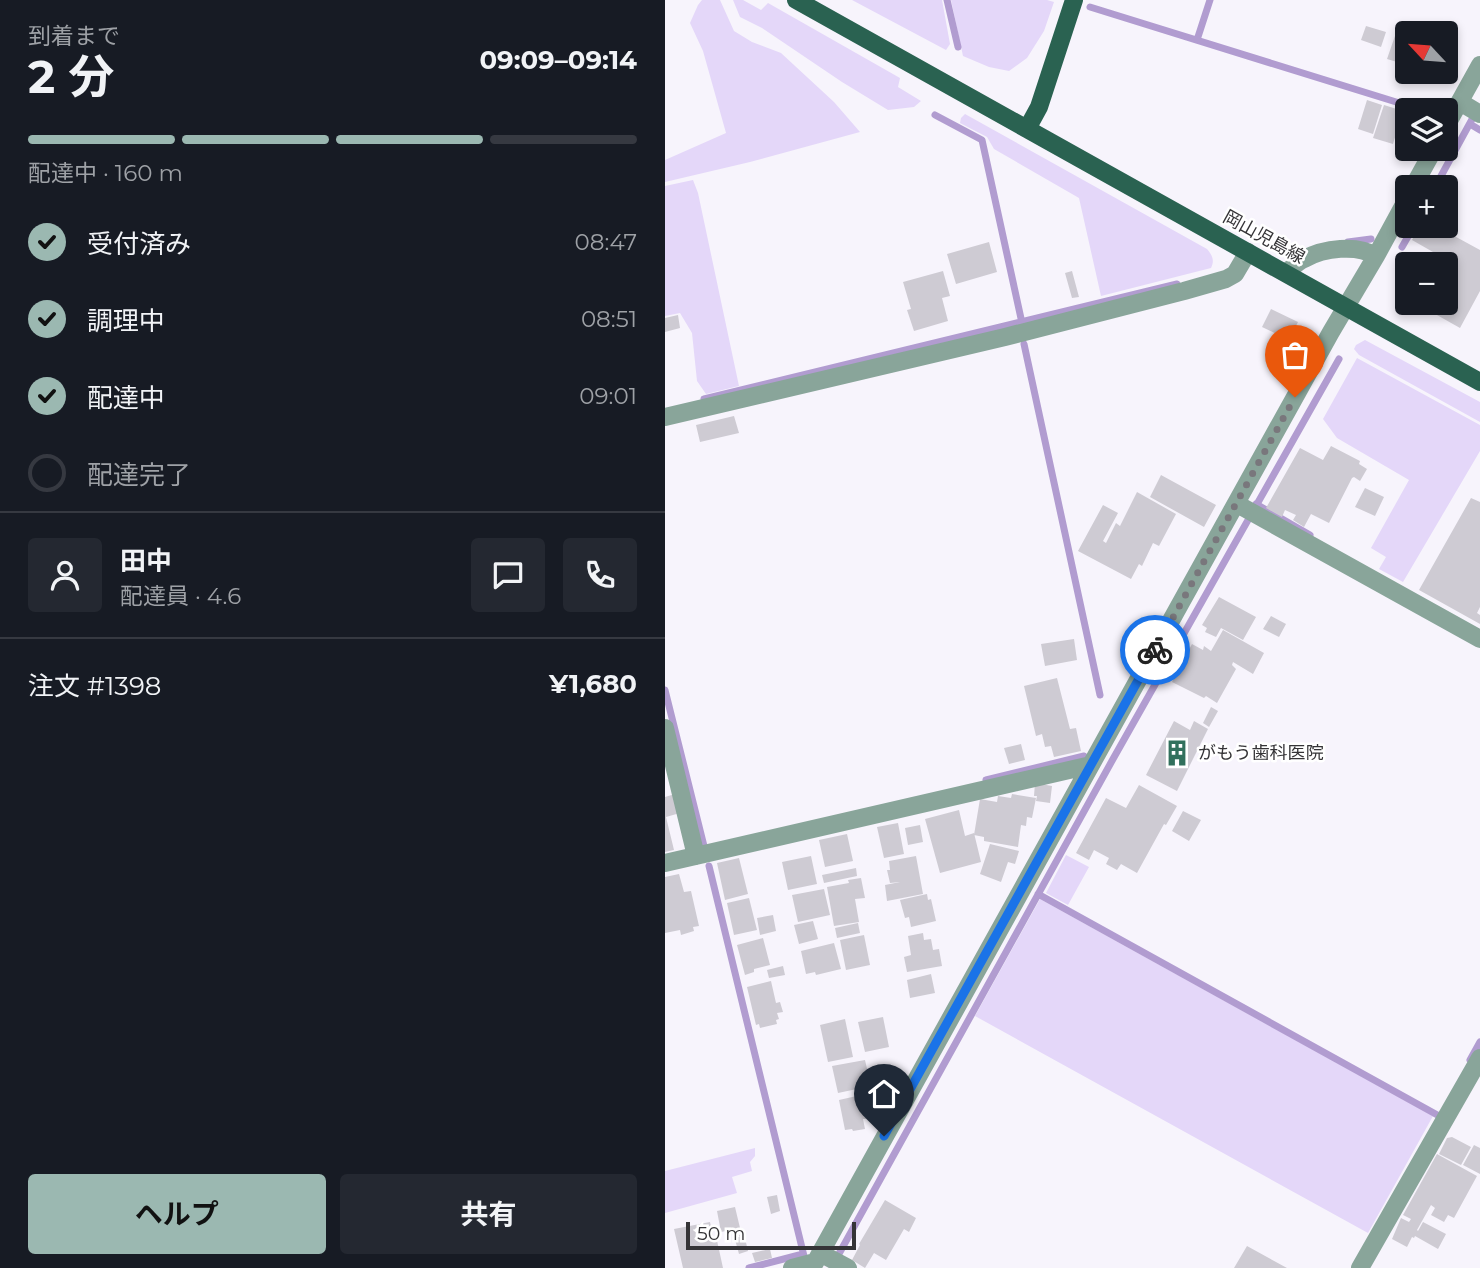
<!DOCTYPE html>
<html lang="ja">
<head>
<meta charset="utf-8">
<style>
  body { margin:0; font-family:Montserrat,"Noto Sans JP",sans-serif; background:#242831; color:#f1f3f6; height:100vh; display:flex; flex-direction:column; font-size:26px; white-space:nowrap }
  * { box-sizing:border-box; margin:0 }
  p { font-size:23px; color:#9ea1a6 }
  .icon { flex:none; width:38px; height:38px; fill:none; stroke:currentColor; stroke-width:2; stroke-linecap:round; stroke-linejoin:round }
  .map { position:relative; flex:1; overflow:hidden }
  .panel { display:flex; flex-direction:column; background:#171b24; width:665px }
  .panel>* { flex:none }
  .needle { width:46px; rotate:296deg }
  .tools { position:absolute; left:730px; top:21px; display:grid; gap:14px }
  .tools a { display:grid; place-items:center; width:63px; height:63px; border-radius:7px; background:#171b24; box-shadow:0 4px 10px #0003; font-size:35px }
  .scale { position:absolute; left:21px; bottom:18px; width:170px; box-sizing:border-box; padding-left:7px; border:4px solid #353437; border-top:0; font-size:19px; line-height:24px; white-space:nowrap; color:#353437; -webkit-text-stroke:5px #fff; paint-order:stroke }
  .pin { position:absolute; display:grid; place-items:center; width:60px; height:60px; color:#fff; margin:-72px -30px; border-radius:50% 50% 50% 0; rotate:-45deg; box-shadow:0 0 7px #0007 }
  .pin .icon { rotate:45deg }
  .courier { position:absolute; display:grid; place-items:center; width:70px; height:70px; margin:-35px; border:5px solid #1a73e8; border-radius:50%; background:#fff; color:#222; box-shadow:0 2px 9px #0007 }
  .headline em { font-style:normal; font-weight:700 }
  .headline div { display:flex; flex-direction:column-reverse }
  .headline { display:flex; align-items:center; justify-content:space-between; height:119px; padding:0 28px }
  h1 { font-size:46px; font-weight:700; line-height:52px }
  .bar { display:grid; grid-template-columns:repeat(4,1fr); gap:10px 7px; align-content:center; height:84px; padding:0 28px }
  .bar i { height:9px; border-radius:5px; background:#363941 }
  .bar .active { background:#9bb8b1 }
  .bar p { grid-column:span 4 }
  .line { display:flex; align-items:center; gap:18px; padding:0 28px; border-top:2px solid #363941 }
  .line div { flex:1 }
  .round { display:grid; place-items:center; flex:none; width:74px; height:74px; border-radius:7px; background:#242831 }
  ol { padding:0 28px; list-style:none }
  li { display:flex; align-items:center; gap:21px; height:77px }
  li p { margin-inline-start:auto }
  li .icon { padding:7px; border-radius:50%; background:#9bb8b1; color:#111; stroke-width:4 }
  li:last-child { color:#9ea1a6 }
  li i { width:38px; height:38px; border:4px solid #363941; border-radius:50% }
  .primary-button { display:flex; gap:14px; margin-top:auto; padding:14px 28px }
  .primary-button a { flex:1; height:80px; border-radius:7px; background:#9bb8b1; color:#111; font-size:28px; font-weight:700; line-height:80px; text-align:center }
  .primary-button a+a { background:#242831; color:#f1f3f6 }
  main { display:flex; flex:1; min-height:0 }
  .map>svg:first-child { display:block }
  .green { fill:#e4d7f9 }
  .lines { fill:none; stroke-linecap:round; stroke-linejoin:round }
  .stream { stroke:#b19cd0; stroke-width:7 }
  .building { fill:#cecbd3 }
  .minor { stroke:#89a59a; stroke-width:18 }
  .primary { stroke:#2a6251; stroke-width:18 }
  .done { stroke:#79777c; stroke-width:7; stroke-dasharray:0 12.6 }
  .route { stroke:#1a73e8; stroke-width:9 }
  .labels { text-anchor:middle; stroke-width:5; stroke-linejoin:round; paint-order:stroke }
  .street-label { font-size:18px; fill:#353437; stroke:#fff }
  .poi-label { font-size:18px; fill:#353437; stroke:#fff; text-anchor:start }
</style>
</head>
<body>
<main>
<section class="panel">
<div class="headline"><div><h1>2 分</h1><p>到着まで</p></div><em>09:09–09:14</em></div>
<div class="bar"><i class="active"></i><i class="active"></i><i class="active"></i><i></i><p>配達中 · 160 m</p></div>
<ol>
<li><svg class="icon" aria-label="check" viewBox="0 0 24 24"><path d="M5 12l5 5 9-10"/></svg>受付済み<p>08:47</p></li>
<li><svg class="icon" aria-label="check" viewBox="0 0 24 24"><path d="M5 12l5 5 9-10"/></svg>調理中<p>08:51</p></li>
<li><svg class="icon" aria-label="check" viewBox="0 0 24 24"><path d="M5 12l5 5 9-10"/></svg>配達中<p>09:01</p></li>
<li><i></i>配達完了</li>
</ol>
<div class="line" style="height:126px"><a class="round"><svg class="icon" aria-label="person" viewBox="0 0 24 24"><circle cx="12" cy="8" r="4"/><path d="M4 21q1-7 8-7t8 7"/></svg></a><div><b>田中</b><p>配達員 · 4.6</p></div><a class="round"><svg class="icon" aria-label="chat" viewBox="0 0 24 24"><path d="M4 5h16v11H9l-5 4z"/></svg></a><a class="round"><svg class="icon" aria-label="phone" viewBox="0 0 24 24"><path d="M5 4h4l2 5-3 2q2 4 5 5l2-3 5 2v4C11 20 4 13 5 4z"/></svg></a></div>
<div class="line" style="height:91px"><div>注文 #1398</div><b>¥1,680</b></div>
<div class="primary-button"><a>ヘルプ</a><a>共有</a></div>
</section>
<div class="map">
<svg width="815" height="1268" viewBox="0 0 815 1268">
  <rect width="100%" height="100%" fill="#f7f4fc"/>
  <!-- green -->
  <path class="green" d="M37 0H55L69 31 87 42 116 53 169 102 195 132 85 162 0 182V160L61 133 38 51 25 23 33 5Z
    M68 0H78L96 10 103 3 235 78 233 87 256 101 249 107 223 110 177 82 97 28 75 17Z
    M187 0H277L285 44 281 50Z
    M286 0H382L389 2 379 31 362 58 344 71 324 67 298 56Z
    M300 114 542 249C547 255 550 260 546 268L436 296 414 198 329 149 322 137 295 123 296 118Z
    M28 180 33 193 74 386 41 394 32 381 27 333 15 313 0 316V186Z
    M700 340 815 402V422L694 355 689 349 691 345Z
    M692 358 815 425V451L738 582 714 569 721 557 706 548 744 480 672 438 658 419Z
    M401 855 424 867 403 905 381 893Z
    M375 899 768 1116 703 1233 310 1016Z
    M90 1148V1156L85 1162 87 1171 67 1177 72 1193 0 1213V1171Z"/>
  <g class="lines">
    <!-- stream -->
    <path class="stream" d="M282 0 293 47
      M425 7 757 110
      M532 40 545 0
      M270 115 317 140 357 323
      M805 124 815 130
      M770 187 811 112
      M683 242 706 239
      M737 247 749 226
      M359 344 435 695
      M39 399 512 284
      M591 504 645 535
      M0 690 40 850
      M321 780 419 756
      M44 866 139 1256
      M373 894 776 1117
      M805 1060 815 1042
      M170 1261 448 759 674 359
      M84 1268 138 1254"/>
  </g>
  <!-- building -->
  <path class="building" d="M701 26 721 32 716 47 696 40Z
    M731 33 742 37V65L722 59Z
    M702 100 717 105 708 134 693 129Z
    M719 105 738 111 728 144 708 138Z
    M740 111 742 112V137L733 135Z
    M780 190 790 196 787 202 790 204 780 221Z
    M755 226H771L815 250V291L795 328 756 306 758 303H780V264H779L782 260 747 240Z
    M324 242 332 272 291 284 282 254Z
    M278 271 285 296 277 298 283 321 249 331 242 310 246 309 238 282Z
    M407 271 414 297 407 298 400 273Z
    M606 309 633 322 624 340 597 327Z
    M13 315 15 328 0 332V318Z
    M69 416 74 433 35 442 31 425Z
    M666 446 695 461 694 464 702 469 695 481 689 477 687 478 664 523 646 514 639 527 628 520 631 515 620 510 617 517 601 508 635 448 658 460Z
    M496 475 551 505 539 527 485 497Z
    M700 488 719 497 710 516 690 507Z
    M472 492 511 514 494 546 488 543 477 566 474 564 466 579 413 551 438 505 453 513 438 541 441 543 451 523 455 526Z
    M806 498 815 502V607L812 613 815 615V624L754 590Z
    M554 597 591 617 578 640 556 628 551 637 540 632 542 628 537 625Z
    M606 616 621 624 614 637 598 629Z
    M558 630 599 653 588 674 568 662 567 665 571 669 552 703 541 696 539 698 507 682 527 644 538 650 539 646 546 651Z
    M409 639 412 660 380 666 376 644Z
    M392 678 405 729 411 728 416 751 389 757 386 746 380 747 377 734 371 736 359 686Z
    M546 707 553 711 544 727 538 723Z
    M509 721 525 730 529 721 543 729 512 791 481 775Z
    M356 744 360 760 344 764 339 748Z
    M370 783 387 786 385 803 371 801 372 796H369Z
    M474 785 512 806 501 825 499 824 472 873 456 864 452 870 441 864 444 858 429 850 424 860 411 853 441 798 461 808Z
    M10 794 15 813 1 817 9 850 0 852V797Z
    M347 794 371 798 367 818 362 817 361 826 356 825 353 847 319 841V837L309 835 315 799 332 802 333 796 346 798Z
    M294 810 300 836 309 833 316 862 275 873 260 819Z
    M518 811 536 820 524 841 507 831Z
    M233 823 239 854 219 858 212 827Z
    M255 825 258 842 243 845 240 828Z
    M182 834 188 861 160 867 154 840Z
    M325 844 354 851 350 864 343 862 336 882 315 874Z
    M146 856 152 884 123 890 117 862Z
    M251 856 258 894 222 901 220 885 235 882 225 883 222 870H225L224 861Z
    M74 858 83 894 60 900 52 863Z
    M191 868 192 876 159 883 157 875Z
    M14 874 19 892 26 891 34 926 28 927 29 931 16 935 15 930 0 933V877Z
    M196 878 200 898 190 899 194 922 169 926 162 887 184 883 183 880Z
    M159 889 165 915 133 922 127 895Z
    M262 894 263 900 266 899 271 921 246 927 244 917 240 918 235 900Z
    M84 898 92 930 69 935 62 903Z
    M108 915 111 931 95 935 92 918Z
    M148 921 153 939 134 944 129 925Z
    M193 923 195 933 172 938 170 928Z
    M258 933 259 940 266 939 268 950 274 949 277 966 242 972 239 957 246 955 243 936Z
    M199 935 205 965 181 970 175 940Z
    M98 938 105 965 89 969V972L80 975 72 945Z
    M169 943 176 969 151 975 150 972 141 974 136 951Z
    M118 966 120 975 104 978 102 970Z
    M266 974 270 993 245 998 242 980Z
    M106 981 111 1003 115 1002 118 1012 112 1013 114 1019 111 1020 112 1024 95 1028 94 1024 91 1025 82 987Z
    M218 1017 224 1047 200 1052 193 1022Z
    M180 1019 188 1057 163 1062 155 1025Z
    M200 1060 206 1086 173 1093 167 1066Z
    M196 1095 201 1119H198L200 1129 188 1131 187 1129 180 1130 174 1100Z
    M787 1137 806 1147 796 1165 774 1154 782 1138Z
    M809 1145 815 1148V1174L798 1165Z
    M772 1154 812 1176 789 1218 783 1215 779 1222 766 1215 770 1208 766 1205 752 1230 753 1231 758 1222 781 1234 773 1249 750 1236 749 1238 747 1237 742 1247 727 1239 736 1218 744 1222 746 1219 738 1215Z
    M112 1195 115 1211 106 1214 102 1197Z
    M220 1200 251 1218 244 1232 239 1229 221 1260 209 1253 200 1268 187 1260 195 1245 194 1244Z
    M70 1207 75 1228 56 1232 52 1211Z
    M45 1222 48 1236H51L58 1268H18L9 1229Z
    M79 1234 83 1251 74 1254 69 1236Z
    M582 1246 622 1268H569Z
    M105 1249 107 1258 90 1262 87 1253Z"/>
  <g class="lines">
    <!-- minor -->
    <path class="minor" d="M795 102 815 114
      M780 128 815 65
      M748 187 769 149
      M621 273C627 268 632 262 639 259 659 248 692 244 711 256
      M0 417 340 337 519 291 561 279 570 274 583 252
      M572 504 815 639
      M0 728 31 856
      M0 863 426 765
      M155 1253 183 1268
      M127 1268 150 1262
      M147 1268 666 332 711 256 742 199
      M695 1268 815 1058"/>
    <!-- primary -->
    <path class="primary" d="M131 0 815 382
      M362 129 374 107 409 0"/>
  </g>
  <g class="lines">
    <!-- done -->
    <path class="done" d="M490 650 630 397"/>
    <!-- route -->
    <path class="route" d="M219 1136 490 650"/>
  </g>
  <!-- icons -->
  <defs>
    <g id="building-bare" transform="scale(2.1)"><path d="M-4-6H4V6H1V3H-1V6H-4ZM-2.5-4.3h1.7v1.8h-1.7ZM.8-4.3h1.7v1.8H.8ZM-2.5-1h1.7V.8h-1.7ZM.8-1h1.7V.8H.8Z" fill="#31705c" stroke="#fff" stroke-width="2.5" paint-order="stroke"/></g>
  </defs>
  <g fill-rule="evenodd">
    <use href="#building-bare" x="512" y="753"/>
  </g>
  <g class="labels">
    <!-- street labels -->
    <g class="street-label">
      <text transform="translate(599 237) rotate(29)" y="6">岡山児島線</text>
    </g>
    <!-- poi labels -->
    <g class="poi-label">
      <text x="533" y="759">がもう歯科医院</text>
    </g>
  </g>
</svg>
<div class="tools">
<a><svg class="needle" viewBox="-14 -14 28 28"><path d="M0-13l5 13h-10z" fill="#e53935"/><path d="M0 13l5-13h-10z" fill="#9ea1a6"/></svg></a>
<a><svg class="icon" aria-label="layers" viewBox="0 0 24 24"><path d="M12 4l9 5-9 5-9-5zM3 14l9 5 9-5"/></svg></a>
<a>+</a>
<a>−</a>
</div>
<div class="scale">50 m</div>
<div class="pin" style="left:630px;top:397px;background:#ea580c"><svg class="icon" aria-label="bag" viewBox="0 0 24 24"><path d="M5 8h14l-1 12H6zM9 8a3 3 0 0 1 6 0"/></svg></div>
<div class="pin" style="left:219px;top:1136px;background:#1f2937"><svg class="icon" aria-label="home" viewBox="0 0 24 24"><path d="M3 11l9-7 9 7M6 9v11h12V9"/></svg></div>
<div class="courier" style="left:490px;top:650px"><svg class="icon" aria-label="bike" viewBox="0 0 24 24"><circle cx="6" cy="16" r="4"/><circle cx="18" cy="16" r="4"/><path d="M6 16l4-8h5l3 8M10 8l3 8H6M13 5h3"/></svg></div>
</div>
</main>
</body>
</html>
